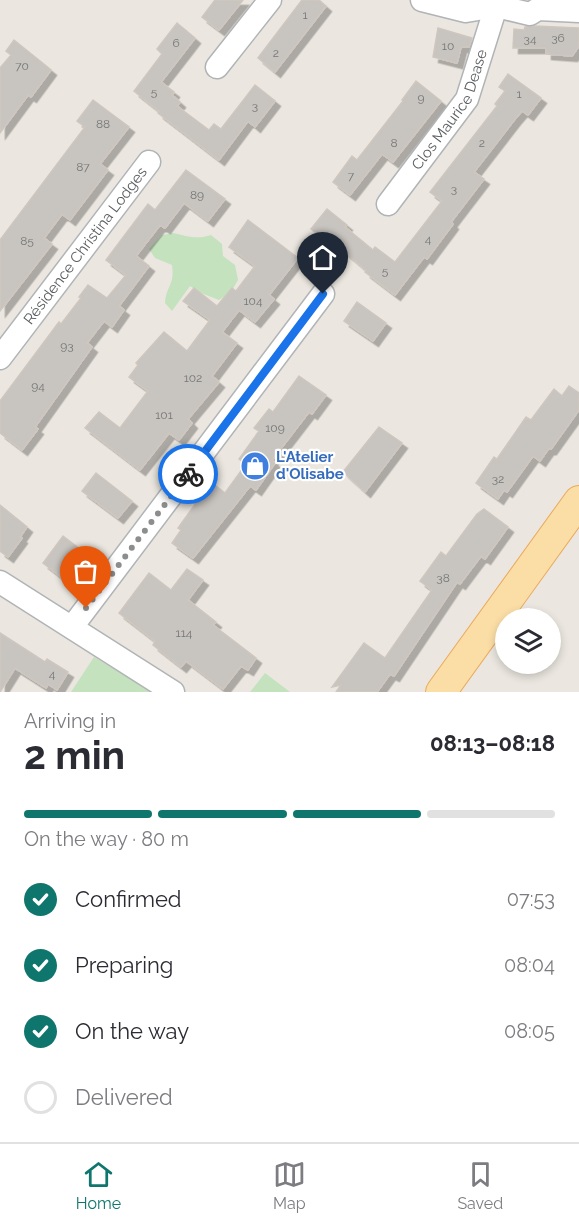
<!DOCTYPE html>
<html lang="en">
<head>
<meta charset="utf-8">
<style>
  body { margin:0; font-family:Raleway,sans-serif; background:#f7f7f7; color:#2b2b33; height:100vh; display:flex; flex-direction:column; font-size:22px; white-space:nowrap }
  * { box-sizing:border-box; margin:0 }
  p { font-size:20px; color:#7c7c81 }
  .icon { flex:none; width:33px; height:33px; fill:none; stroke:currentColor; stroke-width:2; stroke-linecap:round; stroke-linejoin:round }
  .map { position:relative; height:692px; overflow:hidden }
  .side { display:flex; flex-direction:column; background:#fff; flex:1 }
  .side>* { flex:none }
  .controls { position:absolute; left:495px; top:608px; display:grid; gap:12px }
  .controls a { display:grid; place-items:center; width:66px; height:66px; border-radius:50%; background:#fff; box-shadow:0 3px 9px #0003; font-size:30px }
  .pin { position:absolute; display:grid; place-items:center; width:51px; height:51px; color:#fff; margin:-62px -26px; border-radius:50% 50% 50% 0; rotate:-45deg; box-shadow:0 0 6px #0007 }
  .pin .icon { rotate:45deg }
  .courier { position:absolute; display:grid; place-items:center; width:60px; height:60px; margin:-30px; border:4px solid #1a73e8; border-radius:50%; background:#fff; color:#222; box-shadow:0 2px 8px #0007 }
  .summary em { font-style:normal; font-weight:700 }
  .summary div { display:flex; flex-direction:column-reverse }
  .summary { display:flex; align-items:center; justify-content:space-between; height:102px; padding:0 24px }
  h1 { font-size:39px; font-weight:700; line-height:45px }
  .bar { display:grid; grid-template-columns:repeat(4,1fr); gap:9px 6px; align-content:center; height:72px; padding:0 24px }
  .bar i { height:8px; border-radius:4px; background:#e1e1e2 }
  .bar .active { background:#0f766e }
  .bar p { grid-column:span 4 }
  ol { padding:0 24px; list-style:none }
  li { display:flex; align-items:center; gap:18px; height:66px }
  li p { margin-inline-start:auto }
  li .icon { padding:6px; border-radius:50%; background:#0f766e; color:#fff; stroke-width:4 }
  li:last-child { color:#7c7c81 }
  li i { width:33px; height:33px; border:3px solid #e1e1e2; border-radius:50% }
  .menu { display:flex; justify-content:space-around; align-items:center; height:84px; border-top:2px solid #e1e1e2; background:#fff; font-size:16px; color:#7c7c81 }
  .menu a { display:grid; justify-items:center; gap:3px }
  .menu .active { color:#0f766e }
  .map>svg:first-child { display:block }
  .green { fill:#c3e2bd }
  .building { fill:#c8c4bf; stroke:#cfc7bf; stroke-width:1.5; filter:url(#shadow) }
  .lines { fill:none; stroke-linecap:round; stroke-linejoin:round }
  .minor-casing { stroke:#b1b4b7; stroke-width:25 }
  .major-casing { stroke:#eaa95b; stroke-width:32 }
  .minor { stroke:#fff; stroke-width:22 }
  .major { stroke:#fbdea6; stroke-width:30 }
  .done { stroke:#8c8d8d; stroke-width:6; stroke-dasharray:0 10.8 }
  .route { stroke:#1a73e8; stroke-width:8 }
  .labels { text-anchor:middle; stroke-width:4.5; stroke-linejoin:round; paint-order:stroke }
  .number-label { font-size:12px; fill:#757778 }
  .street-label { font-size:15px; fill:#595d60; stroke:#fff }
  .shop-label { font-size:15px; font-weight:bold; fill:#366cbe; stroke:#fff; text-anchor:start }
</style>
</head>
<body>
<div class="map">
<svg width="579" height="692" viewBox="0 0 579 692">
  <defs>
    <filter id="shadow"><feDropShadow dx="5.5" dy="5.5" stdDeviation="0" flood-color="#0004"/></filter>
  </defs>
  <rect width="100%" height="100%" fill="#ebe7e0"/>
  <!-- green -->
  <path class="green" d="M173 233C187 236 197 240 211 235L222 244 223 256 235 265 238 280 231 292 219 300 201 293 190 286 172 311 165 303C166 286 175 285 172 265L155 258 149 249 162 235Z
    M94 657 152 692H71Z
    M265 673 290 692H291H250Z"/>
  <!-- building -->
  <path class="building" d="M215 0H243L219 30 202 17Z
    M302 0H319L326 6 275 72 258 58Z
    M177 23 195 38 161 82 174 92 172 95 180 102 177 106 209 130 214 124 221 129 255 85 275 101 255 127 248 121 219 160 158 113 159 111 134 91 162 54 157 49Z
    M535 26 579 28V46L572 56 546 54V48H513L514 29 524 30 525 27Z
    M438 28 472 38 469 47H461L457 63 433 57Z
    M14 40 51 70 31 97 28 95 0 133V68L11 55 6 51Z
    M508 74 541 98 528 115 522 111 515 119 474 172 484 179 451 222 453 224 427 259 424 257 395 295 365 272 366 270 334 243 332 246 311 229 327 209 347 225 345 227 373 250 375 247 395 262 442 201 430 192 497 106 495 104 505 91 499 87Z
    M416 81 441 101 393 162 382 154 350 195 333 182 352 156 357 160 403 101 402 100Z
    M93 100 129 127 100 164 108 170 70 220 62 214 44 238 52 244 0 311V240L85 127 77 121Z
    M186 170 225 199 208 221 184 203 165 228 160 225 136 256 149 266 119 306 124 310 112 327 104 321 87 343 92 347 35 427 38 429 22 450 0 433V401L59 322 61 324 81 298 79 297 88 285 107 298 126 275 106 260 148 204 155 210Z
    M248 220 298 258 269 295 274 299 255 322 239 310 222 332 237 343 212 376 219 382 188 419 192 423 179 440 169 433 140 470 85 428 99 412 120 428 148 391 129 377 138 365 136 363 164 332 187 351 210 320 183 301 194 288 217 306 232 288 236 291 255 266 229 247Z
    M357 302 386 323 373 341 344 321Z
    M299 376 326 395 312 414 309 412 272 460 275 463 256 490 250 486 193 558 172 543 181 530 178 528 211 482 225 493 246 464 239 459 259 431 254 428 269 409 273 412Z
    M569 386 579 393V410L551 449 549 448 540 461 533 456 507 492 504 490 498 499 476 483 494 457 497 459 526 417 531 420 554 389 562 396Z
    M379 427 402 443 365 492 343 472Z
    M96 473 132 501 118 518 82 491Z
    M0 505 27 527 20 537 22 538 8 557 0 551Z
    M484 509 508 527 485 559 481 556 460 584 457 582 394 676 390 674 377 692H336L341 685 332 687 364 643 385 658 432 590 420 581 441 552 446 556 477 514Z
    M63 536 89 556 68 582 43 563Z
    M187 569 203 580 188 600 216 622 213 625 256 658 248 670 241 666 223 689 186 661 181 667 153 645 155 641 119 613 149 573 171 590Z
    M0 633 45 662 47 659 68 672 57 690 48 684 46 688 15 668 0 692Z"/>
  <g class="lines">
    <!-- minor casing -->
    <g class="minor-casing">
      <g id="minor">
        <path d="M422 0 466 11 496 6 530 14 538 9 579 11"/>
        <path d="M217 67 270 0"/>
        <path id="s1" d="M388 204 467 99 498 0"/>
        <path id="s2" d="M0 358 149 162"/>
        <path d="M0 582 173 692"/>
        <path d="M72 627 323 294"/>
      </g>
    </g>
    <!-- major casing -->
    <g class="major-casing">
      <path id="major" d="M441 692 579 501"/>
    </g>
    <!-- minor -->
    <use href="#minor" class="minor"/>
    <!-- major -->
    <use href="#major" class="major"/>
  </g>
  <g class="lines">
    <!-- done -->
    <path class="done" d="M86 608 188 474"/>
    <!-- route -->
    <path class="route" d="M188 474 323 294"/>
  </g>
  <!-- icons -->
  <defs>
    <g id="shop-disc" transform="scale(1.5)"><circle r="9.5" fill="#3f7fe0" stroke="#fff"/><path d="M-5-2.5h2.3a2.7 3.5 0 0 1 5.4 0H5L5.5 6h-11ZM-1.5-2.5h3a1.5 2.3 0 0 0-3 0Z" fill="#fff"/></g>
  </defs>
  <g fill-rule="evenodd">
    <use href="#shop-disc" x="255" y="466"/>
  </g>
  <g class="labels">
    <!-- number labels -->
    <g class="number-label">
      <text x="305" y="19">1</text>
      <text x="558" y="42">36</text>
      <text x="530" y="43">34</text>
      <text x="176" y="47">6</text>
      <text x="448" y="50">10</text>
      <text x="276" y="57">2</text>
      <text x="22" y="70">70</text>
      <text x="154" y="96">5</text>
      <text x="519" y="98">1</text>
      <text x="421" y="102">9</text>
      <text x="255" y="110">3</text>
      <text x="103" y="128">88</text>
      <text x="394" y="147">8</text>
      <text x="482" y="147">2</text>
      <text x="83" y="171">87</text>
      <text x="351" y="180">7</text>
      <text x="454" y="193">3</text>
      <text x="197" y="199">89</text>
      <text x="428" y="243">4</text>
      <text x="27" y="245">85</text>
      <text x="385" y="275">5</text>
      <text x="253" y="305">104</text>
      <text x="67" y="350">93</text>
      <text x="193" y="382">102</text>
      <text x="38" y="390">94</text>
      <text x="164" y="419">101</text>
      <text x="275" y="432">109</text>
      <text x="498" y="483">32</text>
      <text x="443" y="582">38</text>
      <text x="184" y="637">114</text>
      <text x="52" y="678">4</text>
    </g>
    <!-- street labels -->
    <g class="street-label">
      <text dy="5" stroke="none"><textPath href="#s1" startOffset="114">Clos Maurice Dease</textPath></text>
      <text dy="5" stroke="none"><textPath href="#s2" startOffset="141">Résidence Christina Lodges</textPath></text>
    </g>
    <!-- shop labels -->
    <g class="shop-label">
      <text x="276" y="462">L'Atelier<tspan x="276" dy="17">d'Olisabe</tspan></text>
    </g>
  </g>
</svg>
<div class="controls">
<a><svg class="icon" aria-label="layers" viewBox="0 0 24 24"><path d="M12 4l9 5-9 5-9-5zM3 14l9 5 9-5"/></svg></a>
</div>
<div class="pin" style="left:86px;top:608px;background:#ea580c"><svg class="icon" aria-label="bag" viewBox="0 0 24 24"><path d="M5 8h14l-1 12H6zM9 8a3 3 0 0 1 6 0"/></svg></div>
<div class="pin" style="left:323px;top:294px;background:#1f2937"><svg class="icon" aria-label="home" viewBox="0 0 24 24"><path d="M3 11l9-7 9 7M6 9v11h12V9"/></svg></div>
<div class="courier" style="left:188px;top:474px"><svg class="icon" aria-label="bike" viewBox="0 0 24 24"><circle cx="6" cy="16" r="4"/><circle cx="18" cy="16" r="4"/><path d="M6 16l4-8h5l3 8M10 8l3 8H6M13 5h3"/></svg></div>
</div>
<section class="side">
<div class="summary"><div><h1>2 min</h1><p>Arriving in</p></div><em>08:13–08:18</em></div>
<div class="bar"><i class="active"></i><i class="active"></i><i class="active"></i><i></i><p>On the way · 80 m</p></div>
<ol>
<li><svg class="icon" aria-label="check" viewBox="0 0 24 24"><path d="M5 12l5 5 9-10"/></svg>Confirmed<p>07:53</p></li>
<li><svg class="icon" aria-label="check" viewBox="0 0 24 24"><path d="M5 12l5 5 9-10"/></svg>Preparing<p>08:04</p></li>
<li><svg class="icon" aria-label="check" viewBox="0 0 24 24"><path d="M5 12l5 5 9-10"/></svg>On the way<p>08:05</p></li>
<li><i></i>Delivered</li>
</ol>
</section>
<nav class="menu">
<a class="active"><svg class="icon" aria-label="home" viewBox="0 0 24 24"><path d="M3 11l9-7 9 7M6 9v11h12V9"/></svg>Home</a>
<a><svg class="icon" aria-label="map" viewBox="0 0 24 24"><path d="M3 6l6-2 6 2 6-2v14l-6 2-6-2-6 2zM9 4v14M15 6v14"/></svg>Map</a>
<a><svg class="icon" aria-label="saved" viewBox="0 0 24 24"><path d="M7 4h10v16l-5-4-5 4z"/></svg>Saved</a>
</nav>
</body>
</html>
